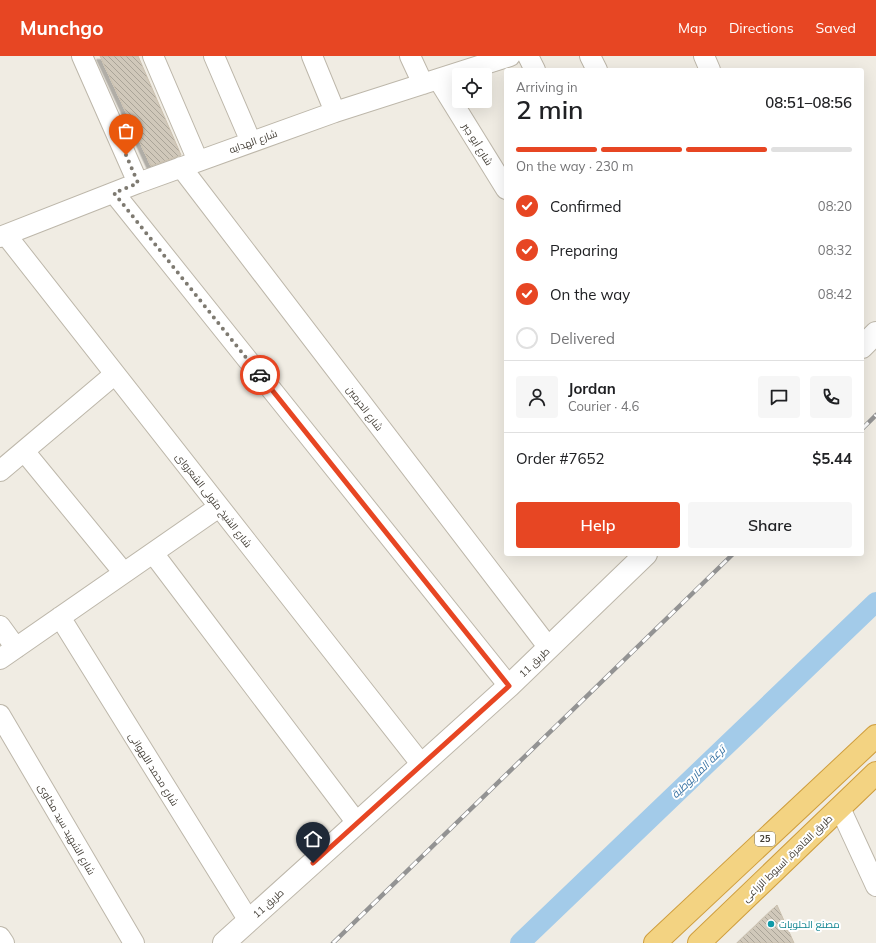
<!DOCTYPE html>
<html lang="en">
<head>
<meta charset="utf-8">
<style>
  body { margin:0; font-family:Mulish,Cairo,sans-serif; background:#f6f6f6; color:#202124; height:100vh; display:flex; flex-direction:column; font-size:15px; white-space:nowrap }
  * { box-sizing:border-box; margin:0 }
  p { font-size:13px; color:#757577 }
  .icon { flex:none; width:22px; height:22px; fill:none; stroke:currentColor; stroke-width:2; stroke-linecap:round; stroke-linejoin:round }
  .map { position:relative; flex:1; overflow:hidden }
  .sheet { position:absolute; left:504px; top:12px; width:360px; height:488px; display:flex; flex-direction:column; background:#fff; border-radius:4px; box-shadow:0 4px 16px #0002 }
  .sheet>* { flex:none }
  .fabs { position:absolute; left:452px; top:12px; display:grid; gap:8px }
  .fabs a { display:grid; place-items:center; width:40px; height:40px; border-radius:4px; background:#fff; box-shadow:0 4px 16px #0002; font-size:20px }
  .pin { position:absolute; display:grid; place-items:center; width:34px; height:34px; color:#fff; margin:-41px -17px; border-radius:50% 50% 50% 0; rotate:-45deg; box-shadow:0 0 4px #0007 }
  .pin .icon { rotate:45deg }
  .courier { position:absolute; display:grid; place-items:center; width:40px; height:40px; margin:-20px; border:3px solid #e74623; border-radius:50%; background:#fff; color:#222; box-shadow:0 1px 5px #0007 }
  .summary em { font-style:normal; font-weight:600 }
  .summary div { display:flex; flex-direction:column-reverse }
  .summary { display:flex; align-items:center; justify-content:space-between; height:68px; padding:0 12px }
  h1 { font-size:26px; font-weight:600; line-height:30px }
  .bar { display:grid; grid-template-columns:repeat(4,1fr); gap:6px 4px; align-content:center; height:48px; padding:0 12px }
  .bar i { height:5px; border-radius:3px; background:#e0e0e0 }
  .bar .on { background:#e74623 }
  .bar p { grid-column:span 4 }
  .line { display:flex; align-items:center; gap:10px; padding:0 12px; border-top:1px solid #e0e0e0 }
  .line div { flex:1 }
  .round { display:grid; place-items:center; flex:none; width:42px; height:42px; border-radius:4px; background:#f6f6f6 }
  ol { padding:0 12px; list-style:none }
  li { display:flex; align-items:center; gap:12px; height:44px }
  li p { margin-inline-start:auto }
  li .icon { padding:4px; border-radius:50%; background:#e74623; color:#fff; stroke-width:4 }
  li:last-child { color:#757577 }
  li i { width:22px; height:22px; border:2px solid #e0e0e0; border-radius:50% }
  .cta { display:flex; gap:8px; margin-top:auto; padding:8px 12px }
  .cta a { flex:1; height:46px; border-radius:4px; background:#e74623; color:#fff; font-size:16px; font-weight:600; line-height:46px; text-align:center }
  .cta a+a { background:#f6f6f6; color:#202124 }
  header { display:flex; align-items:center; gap:24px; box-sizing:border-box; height:56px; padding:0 20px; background:#e74623; color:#fff }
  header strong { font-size:19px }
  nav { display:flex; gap:22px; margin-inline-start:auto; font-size:14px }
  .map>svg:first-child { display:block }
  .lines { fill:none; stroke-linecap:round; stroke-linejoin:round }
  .canal { stroke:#a3cbe9; stroke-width:20 }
  .building { fill:url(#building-back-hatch); stroke:#cbc0ae; filter:url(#shadow) }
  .minor-casing { stroke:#bdb7aa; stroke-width:22 }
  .tertiary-casing { stroke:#bdb7aa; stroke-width:24 }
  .trunk-casing { stroke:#cf9e3e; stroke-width:24 }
  .minor { stroke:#fff; stroke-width:20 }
  .tertiary { stroke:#fff; stroke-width:22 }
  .trunk { stroke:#f3d382; stroke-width:22 }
  .rail-casing { stroke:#939393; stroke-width:4.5 }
  .rail { stroke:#fff; stroke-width:3; stroke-dasharray:9; stroke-linecap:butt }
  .done { stroke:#7e7a71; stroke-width:4; stroke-dasharray:0 7.2 }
  .route { stroke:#e74623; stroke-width:5 }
  .culture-dot { fill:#0f9aa8; stroke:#fff; stroke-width:1.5 }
  .labels { text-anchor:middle; stroke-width:4; stroke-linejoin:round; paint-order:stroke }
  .shield { fill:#fff; stroke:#7a7671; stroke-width:1 }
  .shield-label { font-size:9px; font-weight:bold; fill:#413c34 }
  .street-label { font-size:10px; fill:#413c34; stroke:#fff }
  .culture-label { font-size:10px; fill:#0d838f; stroke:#fff; text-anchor:start }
  .water-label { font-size:11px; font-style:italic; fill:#3772a3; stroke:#fff }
</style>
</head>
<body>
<header>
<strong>Munchgo</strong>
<nav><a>Map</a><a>Directions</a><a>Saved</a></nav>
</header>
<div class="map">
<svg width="876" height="887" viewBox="0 0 876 887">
  <defs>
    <pattern id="building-back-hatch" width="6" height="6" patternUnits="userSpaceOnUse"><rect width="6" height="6" fill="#d0c8ba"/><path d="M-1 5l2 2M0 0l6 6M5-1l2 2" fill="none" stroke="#aaa498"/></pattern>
    <filter id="shadow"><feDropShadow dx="-3.5" dy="3.5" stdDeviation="0" flood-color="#0004"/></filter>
  </defs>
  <rect width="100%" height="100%" fill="#f0ece3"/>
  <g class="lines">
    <!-- canal -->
    <path class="canal" d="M520 887 876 546"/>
  </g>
  <!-- building -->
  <path class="building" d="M100 0H138L181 99 151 110Z
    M777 849 794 887H737Z"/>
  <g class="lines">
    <!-- minor casing -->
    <g class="minor-casing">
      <path id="minor" d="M82 0 138 127
        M153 0 198 105
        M214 0 251 86
        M312 0 335 56
        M410 0 423 28
        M528 0 535 14
        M590 0 597 14
        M704 0 710 14
        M438 23 506 133
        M181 111 549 592
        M114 137 509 630
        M6 179 422 709
        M0 181 138 127 335 56 510 0
        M24 395 124 517
        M0 415 115 318
        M153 497 357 767
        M60 561 249 865
        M0 570 16 592
        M0 603 219 451
        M0 659 134 887
        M840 752 876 830
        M0 881 4 887"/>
    </g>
    <!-- tertiary casing -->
    <g class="tertiary-casing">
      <path id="tertiary" d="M862 291 876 277
        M224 887 509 630 646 498"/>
    </g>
    <!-- trunk casing -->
    <g class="trunk-casing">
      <path id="trunk" d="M655 887 876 680
        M699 887 876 717"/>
    </g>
    <!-- minor -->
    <use href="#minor" class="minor"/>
    <!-- tertiary -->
    <use href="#tertiary" class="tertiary"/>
    <!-- trunk -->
    <use href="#trunk" class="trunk"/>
    <!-- rail casing -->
    <g class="rail-casing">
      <path id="rail" d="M862 373 876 359
        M333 887 733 498"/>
    </g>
    <!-- rail -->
    <use href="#rail" class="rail"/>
  </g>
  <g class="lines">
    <!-- done -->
    <path class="done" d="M126 99 138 127 114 137 260 319"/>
    <!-- route -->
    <path class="route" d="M260 319 509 630 313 807"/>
  </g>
  <!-- markers -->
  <circle class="culture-dot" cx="771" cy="868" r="4"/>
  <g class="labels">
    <!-- shield labels -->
    <rect class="shield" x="755" y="776" width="20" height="14" rx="3"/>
    <g class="shield-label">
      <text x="765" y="786">25</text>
    </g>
    <!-- street labels -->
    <g class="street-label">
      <text transform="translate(253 85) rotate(-20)" y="4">شارع الهدايه</text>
      <text transform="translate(478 88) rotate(58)" y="4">شارع أبو جبر</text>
      <text transform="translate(365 352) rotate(53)" y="4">شارع الحرمين</text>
      <text transform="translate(214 444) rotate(52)" y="4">شارع الشيخ متولى الشعرواى</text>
      <text transform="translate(534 606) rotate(-44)" y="4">طريق 11</text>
      <text transform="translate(154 713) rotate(58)" y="4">شارع محمد اللهوانى</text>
      <text transform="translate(67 773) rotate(60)" y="4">شارع الشهيد سيد مكاوى</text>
      <text transform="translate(787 802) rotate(-44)" y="4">طريق القاهرة, اسيوط الزراعى</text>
      <text transform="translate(268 847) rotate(-42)" y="4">طريق 11</text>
    </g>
    <!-- culture labels -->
    <g class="culture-label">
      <text x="779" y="872">مصنع الحلويات</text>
    </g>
    <!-- water labels -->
    <g class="water-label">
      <text transform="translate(698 716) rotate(-44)" y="4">ترعة الماريوطية</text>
    </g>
  </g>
</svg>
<div class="fabs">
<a><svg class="icon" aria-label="locate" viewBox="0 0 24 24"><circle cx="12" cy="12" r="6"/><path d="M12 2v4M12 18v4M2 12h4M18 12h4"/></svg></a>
</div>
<div class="pin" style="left:126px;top:99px;background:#ea580c"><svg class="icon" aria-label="bag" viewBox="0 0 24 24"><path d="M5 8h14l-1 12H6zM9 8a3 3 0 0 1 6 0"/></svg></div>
<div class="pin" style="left:313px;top:807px;background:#1f2937"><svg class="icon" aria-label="home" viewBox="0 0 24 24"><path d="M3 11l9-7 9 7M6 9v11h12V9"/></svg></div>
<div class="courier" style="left:260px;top:319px"><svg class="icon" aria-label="car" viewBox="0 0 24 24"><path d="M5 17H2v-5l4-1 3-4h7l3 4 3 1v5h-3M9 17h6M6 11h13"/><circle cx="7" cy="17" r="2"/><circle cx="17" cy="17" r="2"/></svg></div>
<section class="sheet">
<div class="summary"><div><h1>2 min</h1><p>Arriving in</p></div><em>08:51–08:56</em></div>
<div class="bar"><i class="on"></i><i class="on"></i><i class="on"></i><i></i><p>On the way · 230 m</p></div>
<ol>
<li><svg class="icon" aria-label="check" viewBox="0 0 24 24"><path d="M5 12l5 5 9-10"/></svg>Confirmed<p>08:20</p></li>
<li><svg class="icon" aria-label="check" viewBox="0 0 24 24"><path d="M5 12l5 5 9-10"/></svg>Preparing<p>08:32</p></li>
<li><svg class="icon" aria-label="check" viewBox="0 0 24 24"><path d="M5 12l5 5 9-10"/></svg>On the way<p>08:42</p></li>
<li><i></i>Delivered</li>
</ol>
<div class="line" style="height:72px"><a class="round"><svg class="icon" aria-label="person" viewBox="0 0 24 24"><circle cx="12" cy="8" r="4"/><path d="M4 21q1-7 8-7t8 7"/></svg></a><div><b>Jordan</b><p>Courier · 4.6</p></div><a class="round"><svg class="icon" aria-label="chat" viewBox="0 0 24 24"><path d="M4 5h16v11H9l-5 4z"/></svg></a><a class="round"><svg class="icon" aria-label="phone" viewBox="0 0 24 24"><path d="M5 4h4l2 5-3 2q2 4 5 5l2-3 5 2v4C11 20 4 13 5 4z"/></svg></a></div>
<div class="line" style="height:52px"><div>Order #7652</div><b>$5.44</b></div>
<div class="cta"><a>Help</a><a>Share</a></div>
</section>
</div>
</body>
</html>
